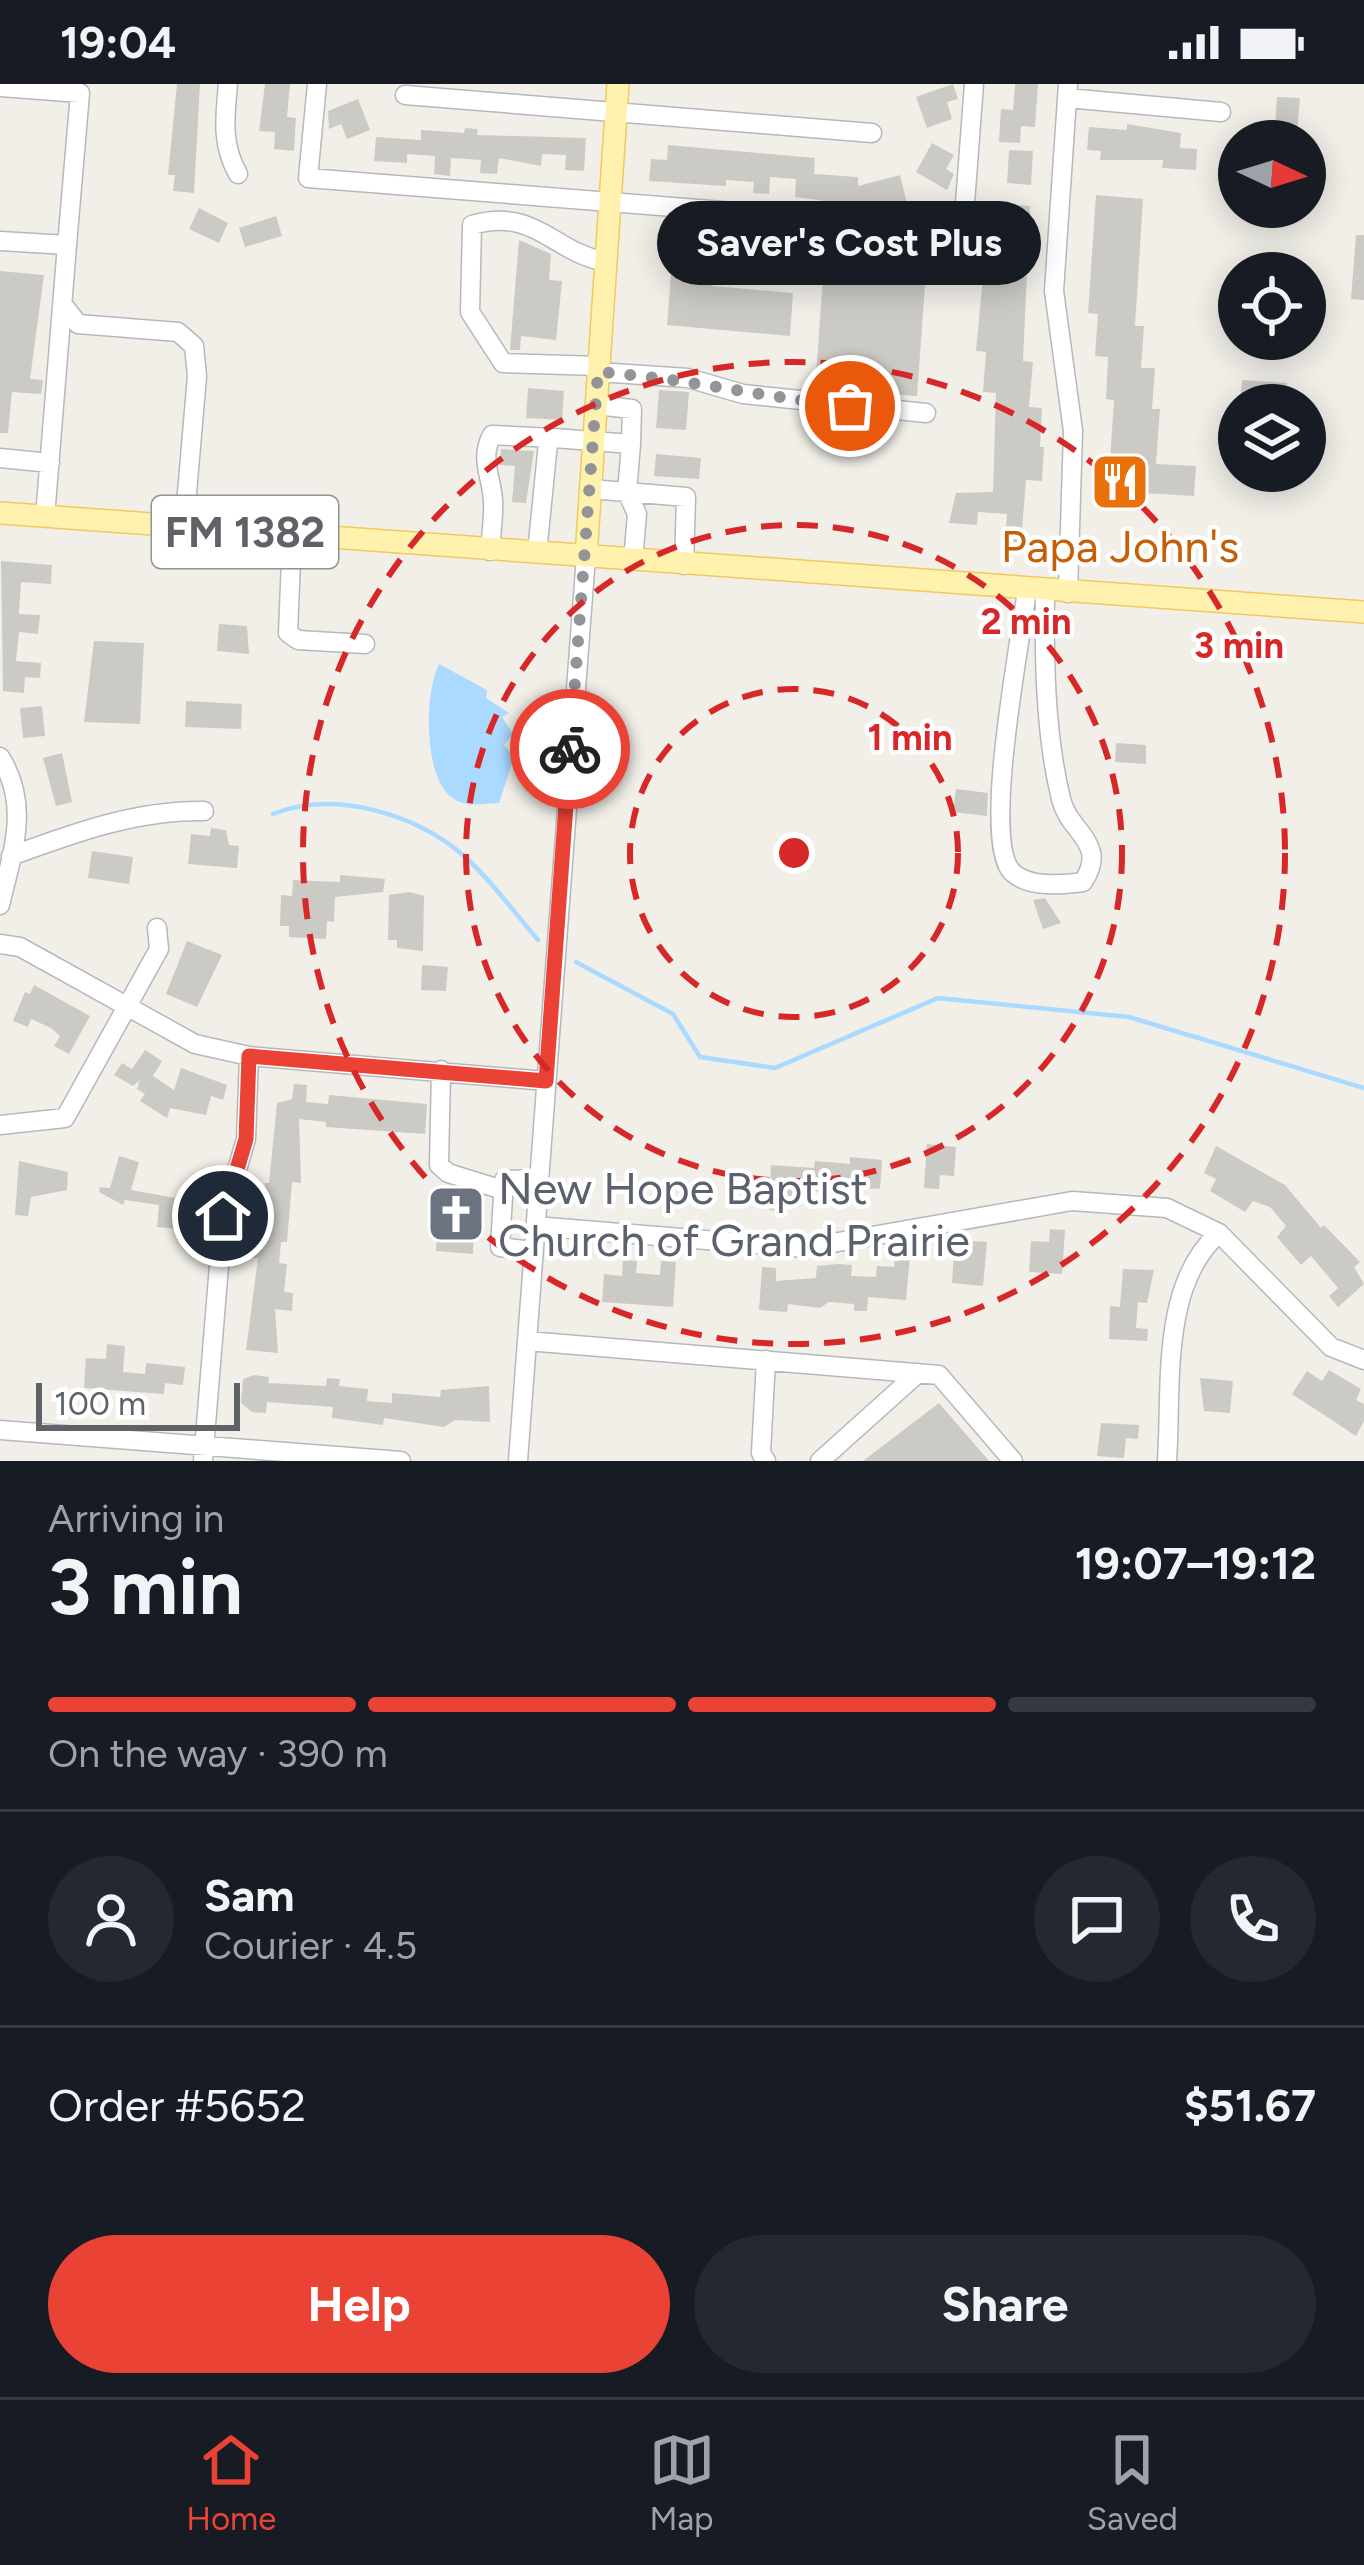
<!DOCTYPE html>
<html lang="en">
<head>
<meta charset="utf-8">
<style>
  body { margin:0; font-family:Figtree,sans-serif; background:#242831; color:#f1f3f6; height:100vh; display:flex; flex-direction:column; font-size:45px; white-space:nowrap }
  * { box-sizing:border-box; margin:0 }
  p { font-size:39px; color:#9ea1a6 }
  .icon { flex:none; width:66px; height:66px; fill:none; stroke:currentColor; stroke-width:2; stroke-linecap:round; stroke-linejoin:round }
  .map { position:relative; height:1377px; overflow:hidden }
  .details { display:flex; flex-direction:column; background:#171b24; flex:1 }
  .details>* { flex:none }
  .needle { width:78px; rotate:94deg }
  .tools { position:absolute; left:1218px; top:36px; display:grid; gap:24px }
  .tools a { display:grid; place-items:center; width:108px; height:108px; border-radius:50%; background:#171b24; box-shadow:0 6px 30px #0003; font-size:60px }
  .scale { position:absolute; left:36px; bottom:30px; width:204px; box-sizing:border-box; padding-left:12px; border:6px solid #5f6368; border-top:0; font-size:33px; line-height:42px; white-space:nowrap; color:#5f6368; -webkit-text-stroke:9px #fff; paint-order:stroke }
  .pin { position:absolute; display:grid; place-items:center; width:102px; height:102px; color:#fff; margin:-51px; border:6px solid #fff; border-radius:50%; box-shadow:0 3px 12px #0007 }
  .courier { position:absolute; display:grid; place-items:center; width:120px; height:120px; margin:-60px; border:9px solid #ea4335; border-radius:50%; background:#fff; color:#222; box-shadow:0 3px 15px #0007 }
  .bubble { position:absolute; height:84px; border-radius:42px; background:#171b24; box-shadow:0 6px 30px #0003; font-size:39px; font-weight:700; line-height:84px; text-align:center }
  .overview em { font-style:normal; font-weight:700 }
  .overview div { display:flex; flex-direction:column-reverse }
  .overview { display:flex; align-items:center; justify-content:space-between; height:204px; padding:0 48px }
  h1 { font-size:78px; font-weight:700; line-height:90px }
  .bar { display:grid; grid-template-columns:repeat(4,1fr); gap:18px 12px; align-content:center; height:144px; padding:0 48px }
  .bar i { height:15px; border-radius:9px; background:#363941 }
  .bar .on { background:#ea4335 }
  .bar p { grid-column:span 4 }
  .line { display:flex; align-items:center; gap:30px; padding:0 48px; border-top:3px solid #363941 }
  .line div { flex:1 }
  .round { display:grid; place-items:center; flex:none; width:126px; height:126px; border-radius:63px; background:#242831 }
  .cta { display:flex; gap:24px; margin-top:auto; padding:24px 48px }
  .cta a { flex:1; height:138px; border-radius:72px; background:#ea4335; color:#fff; font-size:48px; font-weight:700; line-height:138px; text-align:center }
  .cta a+a { background:#242831; color:#f1f3f6 }
  .status { display:flex; justify-content:space-between; align-items:center; height:84px; padding:0 60px; background:#171b24; direction:ltr }
  .status svg { height:33px; fill:currentColor }
  .dock { display:flex; justify-content:space-around; align-items:center; height:168px; border-top:3px solid #363941; background:#171b24; font-size:33px; color:#9ea1a6 }
  .dock a { display:grid; justify-items:center; gap:6px }
  .dock .on { color:#ea4335 }
  .map>svg:first-child { display:block }
  .water { fill:#aadaff }
  .lines { fill:none; stroke-linecap:round; stroke-linejoin:round }
  .stream { stroke:#aadaff; stroke-width:4.5 }
  .building { fill:#cccac5 }
  .minor-casing { stroke:#b5b8bc; stroke-width:21 }
  .major-casing { stroke:#f2c960; stroke-width:24 }
  .minor { stroke:#fff; stroke-width:18 }
  .major { stroke:#fff2af; stroke-width:21 }
  .done { stroke:#929495; stroke-width:12; stroke-dasharray:0 21.6 }
  .route { stroke:#ea4335; stroke-width:15 }
  .ring { fill:none; stroke:#d62828; stroke-width:6; stroke-dasharray:21 15 }
  .labels { text-anchor:middle; stroke-width:9; stroke-linejoin:round; paint-order:stroke }
  .shield { fill:#fff; stroke:#8f9295; stroke-width:3 }
  .shield-label { font-size:42px; font-weight:bold; fill:#5f6368 }
  .food-label { font-size:45px; fill:#c56008; stroke:#fff }
  .worship-label { font-size:45px; fill:#5b616d; stroke:#fff; text-anchor:start }
  .centre { fill:#d62828; stroke:#fff; stroke-width:6 }
  .ring-label { font-size:36px; text-anchor:middle; font-weight:bold; fill:#d62828; stroke:#fff; stroke-width:9; stroke-linejoin:round; paint-order:stroke }
</style>
</head>
<body>
<div class="status"><b>19:04</b><svg viewBox="0 0 49 12"><path d="M0 12V9h3v3zM5 12V6h3v6zM10 12V3h3v9zM15 12V0h3v12zM26 1h20v11H26zM47 4h2v5h-2z"/></svg></div>
<div class="map">
<svg width="1364" height="1377" viewBox="0 0 1364 1377">
  <rect width="100%" height="100%" fill="#f1efe8"/>
  <!-- water -->
  <path class="water" d="M439 580 487 606 486 614 509 629 502 633 513 650 504 661 514 673 499 719C486 719 469 724 454 715 423 697 424 609 439 580Z"/>
  <g class="lines">
    <!-- stream -->
    <path class="stream" d="M273 730C333 706 416 729 464 772 491 796 514 828 538 856
      M576 878 673 930 700 973 775 984 938 914 1129 933 1364 1004"/>
  </g>
  <!-- building -->
  <path class="building" d="M177 0H200L194 109 173 107 175 91H168Z
    M265 0H290L287 33 296 34 294 67 274 65 275 48 259 47Z
    M953 0 958 15 947 18 952 35 927 44 916 13Z
    M1015 0H1038L1035 43 1021 42 1020 59 999 58 1001 25 1013 26Z
    M1277 13 1300 14 1297 47 1275 45Z
    M358 15 370 46 347 55 341 40 329 45 328 27Z
    M1127 40 1181 49 1180 64 1197 65 1196 86 1162 84 1163 76H1100L1101 67 1087 66 1089 43 1127 46Z
    M465 44 478 45 477 51 586 54 584 87 565 86 566 71 542 70 541 82 499 74 497 90 480 89 481 76 451 74 450 92 434 90 435 72 407 70V79L374 77 376 53 421 56V46L464 49Z
    M932 59 954 71 946 85 954 90 947 106 916 88Z
    M668 61 815 74 814 90 858 93V102L900 91 909 128 795 113 796 95 770 93 769 110 753 109 754 98 726 96V102L649 97 651 75 667 76Z
    M1009 66 1033 67 1031 101 1007 99Z
    M1096 111 1143 115 1135 242H1144L1141 284H1155L1152 325H1160L1156 380 1196 382 1194 412 1108 407 1114 316 1106 315 1108 273 1095 272 1098 230 1088 229Z
    M990 119 1030 122 1023 277 1033 278 1029 323 1042 324 1040 363H1044L1042 397 1026 396 1021 459 1005 458 1007 430 978 428 977 441 949 439 956 409 993 408 996 309 983 308 986 268 976 267Z
    M199 124 228 139 219 159 189 145Z
    M276 132 282 152 245 163 239 144Z
    M1356 151H1364V216L1351 215Z
    M674 153 715 156 712 202 793 209 790 252 667 241Z
    M519 156 551 170 549 196 562 197 556 256 521 252 520 266H510Z
    M865 168 890 170 892 185 926 188 917 312 815 304 824 180 861 183Z
    M0 187 44 191 30 295 43 296 41 310 12 308 8 349H0Z
    M1242 296 1287 299 1285 321H1240Z
    M528 304 564 307 562 336 526 334Z
    M659 306 689 308 686 346 656 344Z
    M501 365 534 367 526 419 512 418 515 382 500 381Z
    M656 370 701 374 699 395 654 392Z
    M1 477 52 481 51 500 21 498 19 530 40 531 38 550 19 548 16 577 41 579 40 594 25 593 24 609 3 607Z
    M219 540 247 542 249 570 217 567Z
    M94 557 144 559 140 640 84 638Z
    M186 617 242 620 241 645 185 643Z
    M42 622 45 652 23 654 20 624Z
    M1116 659 1146 661V680L1115 678Z
    M62 669 72 718 56 722 43 674Z
    M956 705 988 709 987 732 953 728Z
    M211 744 226 746 229 761 239 762 237 784 188 780 191 750 210 752Z
    M92 767 133 773 129 800 88 794Z
    M340 791 385 795 383 808 335 813 334 838 327 837 326 855 289 853V842H280L281 811 292 812 293 796 340 798Z
    M410 808 424 812 423 867 397 864V856H388L389 811Z
    M1045 814 1061 839 1043 845 1033 816Z
    M187 857 222 871 197 923 166 910Z
    M422 881 448 883 446 907 421 906Z
    M34 901 90 932 69 970 54 962 60 952 51 944 31 935 28 943 13 937 25 908 30 910Z
    M145 966 162 977 153 992 174 1006 181 984 227 1001 223 1016 211 1012 206 1031 170 1024 167 1034 140 1017 145 1010 137 1005 140 996 133 1002 114 991 122 979 132 985Z
    M294 1000 307 1001 306 1018 328 1020 329 1011 427 1020 425 1050 326 1043V1038L299 1035 301 1099 292 1098 287 1158H281L279 1179 287 1180 284 1208 293 1209 292 1227 275 1225 278 1269 246 1266 258 1174H252L253 1160 266 1161 268 1137 255 1136 256 1120H263L265 1099H269L277 1019 292 1015Z
    M927 1060 956 1063 954 1092 940 1091 939 1105 924 1104Z
    M1216 1062 1285 1101 1321 1144 1324 1141 1360 1178 1354 1183 1364 1200 1338 1223 1329 1212 1338 1204 1311 1172 1301 1181 1277 1153 1286 1142 1270 1123 1253 1117 1245 1128 1210 1107 1216 1095 1204 1089Z
    M119 1072 139 1078 131 1106 187 1116 180 1145 157 1143 159 1121 125 1116 123 1121 99 1108 100 1103 110 1104Z
    M850 1073 882 1076 880 1105 862 1104 861 1119 825 1121 826 1108 802 1106V1113L784 1112 783 1127 769 1126 771 1081 814 1084 815 1077 850 1080Z
    M19 1077 68 1088 67 1106 31 1113 28 1132 15 1131Z
    M440 1105 475 1111 473 1170 436 1167Z
    M1050 1145 1065 1146 1062 1190 1029 1188 1031 1157 1049 1158Z
    M972 1157 987 1158 983 1202 952 1199 954 1169H971Z
    M895 1170 910 1171 906 1216 868 1213 867 1227H854V1220L829 1218 820 1224 788 1220 787 1228 759 1226 762 1183 776 1184V1197L816 1194 817 1182 838 1180 852 1181 851 1192 876 1193 877 1182 894 1183Z
    M623 1176 637 1177 636 1189 660 1191 661 1177 676 1178 673 1223 602 1218 604 1190 622 1192Z
    M1123 1185 1154 1186 1147 1219 1138 1218 1136 1244 1148 1245 1147 1257 1109 1255 1110 1222 1120 1223Z
    M107 1260 125 1262 123 1288 145 1290 146 1279 185 1283 183 1301 165 1299 164 1310 84 1304 86 1274 106 1275Z
    M1329 1286 1361 1305 1356 1316 1364 1320V1337L1356 1352 1292 1310 1307 1287 1322 1297Z
    M254 1291 269 1293 268 1299 326 1302 327 1294 340 1295 339 1302 368 1305 367 1317 392 1319V1309L440 1313 441 1306 489 1302 490 1338 455 1336 444 1343 384 1334 383 1341 332 1334 333 1323 267 1318 266 1329 252 1328 241 1319 243 1295Z
    M1200 1294 1233 1297 1230 1329 1204 1327Z
    M939 1319 989 1377H863Z
    M1101 1339 1139 1341 1138 1355 1126 1354 1124 1374 1097 1372Z"/>
  <g class="lines">
    <!-- minor casing -->
    <g class="minor-casing">
      <path id="minor" d="M228 0C225 33 221 60 238 90
        M317 0 308 94 963 146 974 0
        M0 3 80 9 67 161
        M405 11 872 49
        M1067 14 1221 28
        M0 157 67 161 45 433
        M64 222 78 240 178 248 194 262 197 292 184 444
        M599 282 503 279 470 228 472 141C536 123 552 168 606 178
        M598 288 688 294 743 310 926 329
        M0 374 50 379
        M590 405 627 408 631 360
        M627 408 686 413 684 481
        M627 408 637 430 633 476
        M292 452 288 549 298 556 365 560
        M490 467C491 450 494 433 493 417 492 393 479 375 492 351L554 354
        M537 469 548 359 554 354 631 360 632 325 596 321
        M1027 506C1021 555 981 756 1012 788 1029 804 1062 801 1083 798 1109 759 1069 749 1061 715 1045 649 1044 575 1045 507
        M1068 509 1073 347 1054 207 1068 0
        M0 673C31 722 12 769 0 821
        M11 772C74 749 136 726 204 727
        M0 860 20 863 195 960 249 972 546 997
        M441 986 439 1081 448 1089 503 1106
        M0 1041 65 1034 159 865 157 844
        M535 1142 804 1164 1072 1117 1167 1124 1219 1149 1331 1263 1364 1276
        M533 1167 500 1163 504 1096 539 1095
        M527 1257 939 1291 1013 1377
        M0 1346 401 1377
        M203 1377 223 1133 246 1055 249 972
        M518 1377 586 472
        M766 1377 761 1369 766 1276
        M820 1377 918 1289
        M1167 1377C1172 1303 1160 1201 1219 1149"/>
    </g>
    <!-- major casing -->
    <g class="major-casing">
      <path id="major" d="M0 429 1364 528
        M586 472 618 0"/>
    </g>
    <!-- minor -->
    <use href="#minor" class="minor"/>
    <!-- major -->
    <use href="#major" class="major"/>
  </g>
  <g class="lines">
    <!-- done -->
    <path class="done" d="M570 665 598 288C684 294 765 314 850 322"/>
    <!-- route -->
    <path class="route" d="M223 1132 246 1055 249 972 546 997 570 665"/>
  </g>
  <!-- distance rings -->
  <g class="ring">
    <circle cx="794" cy="769" r="164"/>
    <circle cx="794" cy="769" r="328"/>
    <circle cx="794" cy="769" r="491"/>
  </g>
  <!-- icons -->
  <defs>
    <g id="restaurant-square" transform="scale(3)"><rect x="-9" y="-9" width="18" height="18" rx="4" fill="#e8710a" stroke="#fff"/><path d="M-5-6h1v4h1v-4h1v4h1v-4h1v5L-1.5 .5V6h-2V.5L-5-1ZM5-6V6H3V1.5H1.5Q1.5-4 5-6Z" fill="#fff"/></g>
    <g id="church-square" transform="scale(3)"><rect x="-9" y="-9" width="18" height="18" rx="4" fill="#6b7280" stroke="#fff"/><path d="M-1.2-6h2.4v3.5h3.3v2.4h-3.3V6h-2.4V-.1h-3.3v-2.4h3.3Z" fill="#fff"/></g>
  </defs>
  <g fill-rule="evenodd">
    <use href="#restaurant-square" x="1120" y="398"/>
    <use href="#church-square" x="456" y="1130"/>
  </g>
  <g class="labels">
    <!-- shield labels -->
    <rect class="shield" x="152" y="412" width="186" height="72" rx="9"/>
    <g class="shield-label">
      <text x="245" y="463">FM 1382</text>
    </g>
    <!-- food labels -->
    <g class="food-label">
      <text x="1120" y="478">Papa John's</text>
    </g>
    <!-- worship labels -->
    <g class="worship-label">
      <text x="498" y="1120">New Hope Baptist<tspan x="498" dy="52">Church of Grand Prairie</tspan></text>
    </g>
  </g>
  <circle cx="794" cy="769" r="18" class="centre"/>
  <g class="ring-label">
    <text x="1026" y="550">2 min</text>
    <text x="1239" y="574">3 min</text>
    <text x="910" y="666">1 min</text>
  </g>
</svg>
<div class="tools">
<a><svg class="needle" viewBox="-14 -14 28 28"><path d="M0-13l5 13h-10z" fill="#e53935"/><path d="M0 13l5-13h-10z" fill="#9ea1a6"/></svg></a>
<a><svg class="icon" aria-label="locate" viewBox="0 0 24 24"><circle cx="12" cy="12" r="6"/><path d="M12 2v4M12 18v4M2 12h4M18 12h4"/></svg></a>
<a><svg class="icon" aria-label="layers" viewBox="0 0 24 24"><path d="M12 4l9 5-9 5-9-5zM3 14l9 5 9-5"/></svg></a>
</div>
<div class="scale">100 m</div>
<div class="pin" style="left:850px;top:322px;background:#ea580c"><svg class="icon" aria-label="bag" viewBox="0 0 24 24"><path d="M5 8h14l-1 12H6zM9 8a3 3 0 0 1 6 0"/></svg></div>
<div class="pin" style="left:223px;top:1132px;background:#1f2937"><svg class="icon" aria-label="home" viewBox="0 0 24 24"><path d="M3 11l9-7 9 7M6 9v11h12V9"/></svg></div>
<div class="courier" style="left:570px;top:665px"><svg class="icon" aria-label="bike" viewBox="0 0 24 24"><circle cx="6" cy="16" r="4"/><circle cx="18" cy="16" r="4"/><path d="M6 16l4-8h5l3 8M10 8l3 8H6M13 5h3"/></svg></div>
<div class="bubble" style="left:657px;top:117px;width:384px">Saver's Cost Plus</div>
</div>
<section class="details">
<div class="overview"><div><h1>3 min</h1><p>Arriving in</p></div><em>19:07–19:12</em></div>
<div class="bar"><i class="on"></i><i class="on"></i><i class="on"></i><i></i><p>On the way · 390 m</p></div>
<div class="line" style="height:216px"><a class="round"><svg class="icon" aria-label="person" viewBox="0 0 24 24"><circle cx="12" cy="8" r="4"/><path d="M4 21q1-7 8-7t8 7"/></svg></a><div><b>Sam</b><p>Courier · 4.5</p></div><a class="round"><svg class="icon" aria-label="chat" viewBox="0 0 24 24"><path d="M4 5h16v11H9l-5 4z"/></svg></a><a class="round"><svg class="icon" aria-label="phone" viewBox="0 0 24 24"><path d="M5 4h4l2 5-3 2q2 4 5 5l2-3 5 2v4C11 20 4 13 5 4z"/></svg></a></div>
<div class="line" style="height:156px"><div>Order #5652</div><b>$51.67</b></div>
<div class="cta"><a>Help</a><a>Share</a></div>
</section>
<nav class="dock">
<a class="on"><svg class="icon" aria-label="home" viewBox="0 0 24 24"><path d="M3 11l9-7 9 7M6 9v11h12V9"/></svg>Home</a>
<a><svg class="icon" aria-label="map" viewBox="0 0 24 24"><path d="M3 6l6-2 6 2 6-2v14l-6 2-6-2-6 2zM9 4v14M15 6v14"/></svg>Map</a>
<a><svg class="icon" aria-label="saved" viewBox="0 0 24 24"><path d="M7 4h10v16l-5-4-5 4z"/></svg>Saved</a>
</nav>
</body>
</html>
